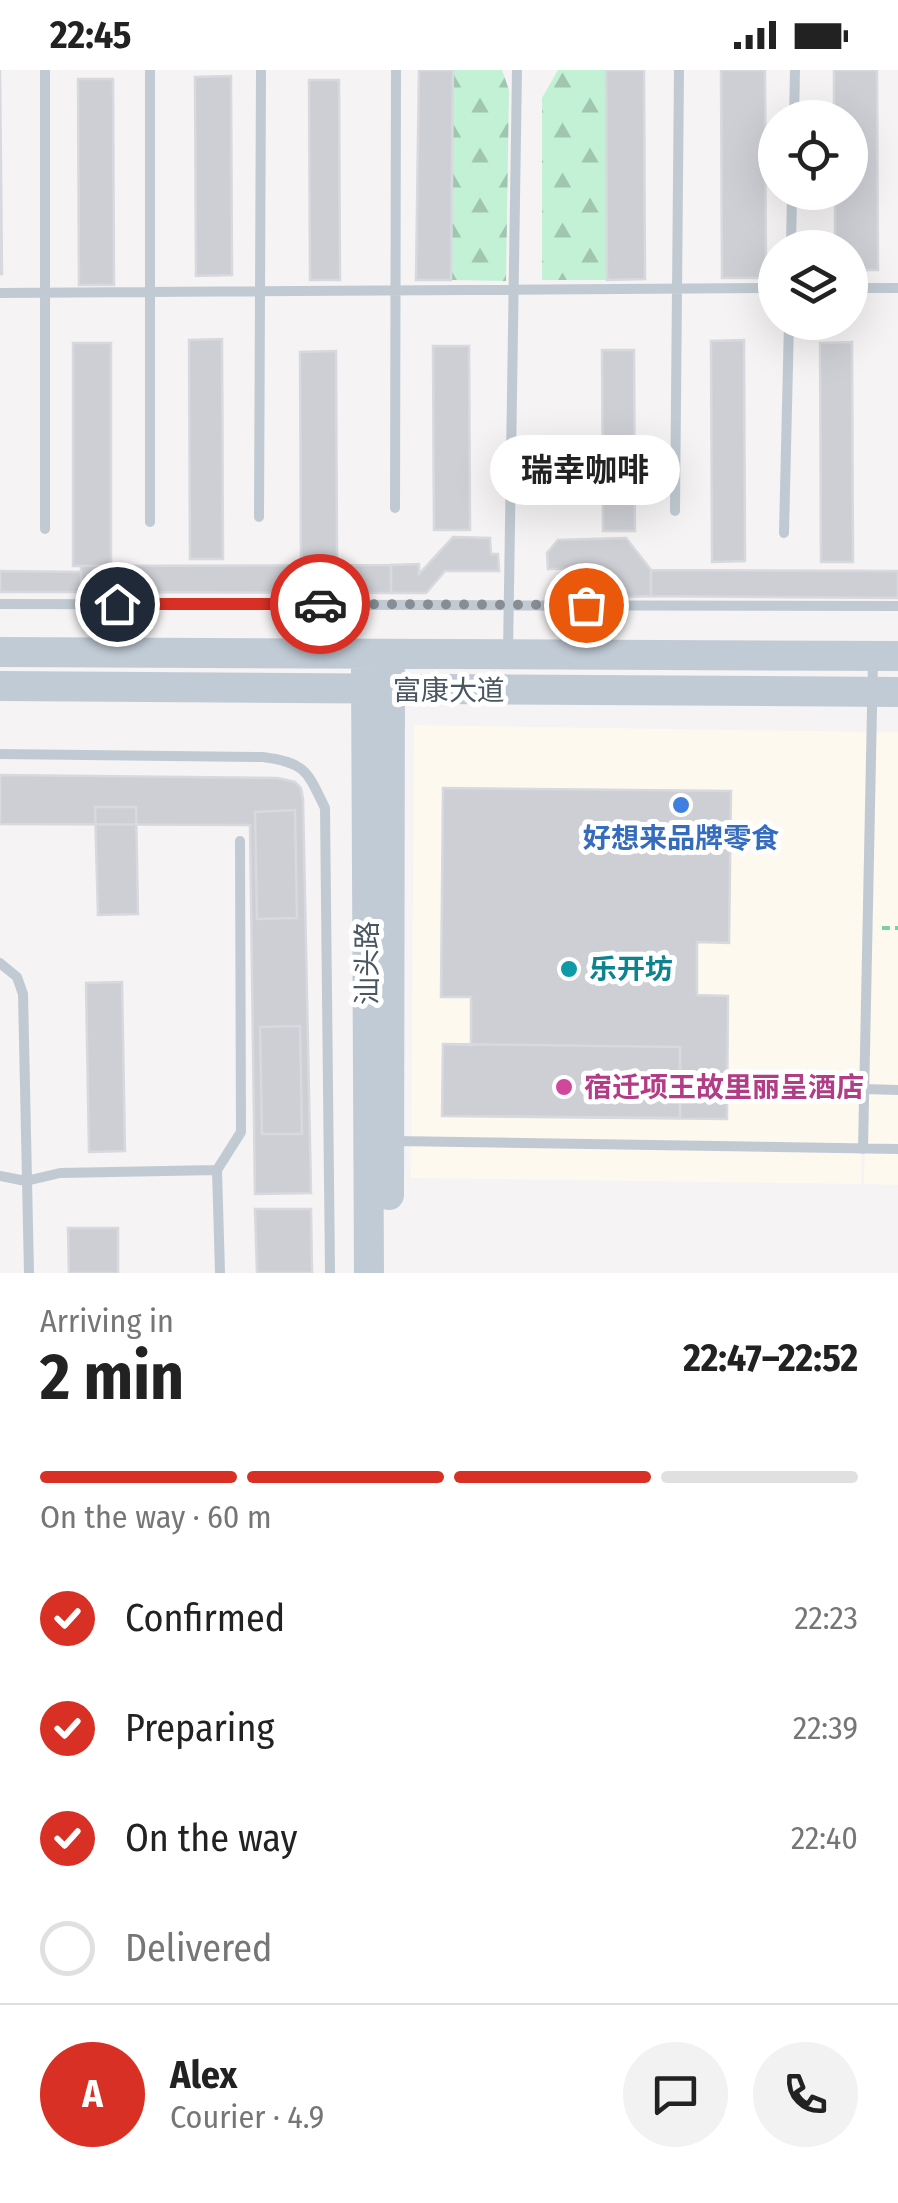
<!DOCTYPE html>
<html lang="en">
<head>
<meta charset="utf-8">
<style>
  body { margin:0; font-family:"Fira Sans Condensed","Noto Sans SC",sans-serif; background:#f2f2f2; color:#222; height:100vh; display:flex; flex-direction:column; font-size:38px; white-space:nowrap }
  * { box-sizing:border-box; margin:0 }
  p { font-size:32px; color:#767676 }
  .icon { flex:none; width:55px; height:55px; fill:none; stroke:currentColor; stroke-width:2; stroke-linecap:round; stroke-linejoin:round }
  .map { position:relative; height:1203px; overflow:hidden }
  .side { display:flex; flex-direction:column; background:#fff; flex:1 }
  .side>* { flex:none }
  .fabs { position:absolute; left:758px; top:30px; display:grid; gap:20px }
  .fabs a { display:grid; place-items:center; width:110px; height:110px; border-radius:50%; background:#fff; box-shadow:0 10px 40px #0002; font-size:50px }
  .pin { position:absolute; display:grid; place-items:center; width:85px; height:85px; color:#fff; margin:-42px; border:5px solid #fff; border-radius:50%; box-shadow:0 2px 10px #0007 }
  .courier { position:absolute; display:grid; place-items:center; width:100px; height:100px; margin:-50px; border:8px solid #d93025; border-radius:50%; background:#fff; color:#222; box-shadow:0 2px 12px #0007 }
  .bubble { position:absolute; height:70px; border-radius:35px; background:#fff; box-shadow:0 10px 40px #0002; font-size:32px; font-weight:700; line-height:70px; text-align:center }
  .overview em { font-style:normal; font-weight:700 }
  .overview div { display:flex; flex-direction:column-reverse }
  .overview { display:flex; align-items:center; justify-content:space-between; height:170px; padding:0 40px }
  h1 { font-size:65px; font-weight:700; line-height:75px }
  .bar { display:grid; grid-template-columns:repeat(4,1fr); gap:15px 10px; align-content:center; height:120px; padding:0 40px }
  .bar i { height:12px; border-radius:8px; background:#e0e0e0 }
  .bar .selected { background:#d93025 }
  .bar p { grid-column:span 4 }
  .line { display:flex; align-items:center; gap:25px; padding:0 40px; border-top:2px solid #e0e0e0 }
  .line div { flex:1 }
  .round { display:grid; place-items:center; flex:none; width:105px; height:105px; border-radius:52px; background:#f2f2f2 }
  ol { padding:0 40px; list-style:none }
  li { display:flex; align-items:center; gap:30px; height:110px }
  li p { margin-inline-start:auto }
  li .icon { padding:10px; border-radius:50%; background:#d93025; color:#fff; stroke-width:4 }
  li:last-child { color:#767676 }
  li i { width:55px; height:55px; border:5px solid #e0e0e0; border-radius:50% }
  .status { display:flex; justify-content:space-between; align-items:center; height:70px; padding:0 50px; background:#fff; direction:ltr }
  .status svg { height:28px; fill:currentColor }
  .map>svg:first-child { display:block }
  .commercial { fill:#fdf9ef }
  .forest { fill:url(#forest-firs) }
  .building { fill:#cdcfd5; stroke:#d7d9de; stroke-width:2.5 }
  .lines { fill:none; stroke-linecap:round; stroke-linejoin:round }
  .path { stroke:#7ad0a6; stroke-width:4; stroke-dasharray:8 5; stroke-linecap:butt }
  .lane { stroke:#c1cad2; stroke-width:10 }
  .secondary { stroke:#c1cbd6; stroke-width:30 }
  .done { stroke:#868d94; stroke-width:10; stroke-dasharray:0 18 }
  .route { stroke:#d93025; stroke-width:12 }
  .shop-dot { fill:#3f7fe0; stroke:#fff; stroke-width:4 }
  .culture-dot { fill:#0f9aa8; stroke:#fff; stroke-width:4 }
  .hotel-dot { fill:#d1479c; stroke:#fff; stroke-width:4 }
  .labels { text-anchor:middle; stroke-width:10; stroke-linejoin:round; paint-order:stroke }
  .street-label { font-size:28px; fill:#4a5661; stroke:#fff }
  .shop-label { font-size:28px; font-weight:bold; fill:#366cbe; stroke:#fff }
  .culture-label { font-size:28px; font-weight:bold; fill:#0d838f; stroke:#fff; text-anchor:start }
  .hotel-label { font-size:28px; font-weight:bold; fill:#b23c85; stroke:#fff; text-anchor:start }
</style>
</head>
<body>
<div class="status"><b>22:45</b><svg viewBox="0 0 49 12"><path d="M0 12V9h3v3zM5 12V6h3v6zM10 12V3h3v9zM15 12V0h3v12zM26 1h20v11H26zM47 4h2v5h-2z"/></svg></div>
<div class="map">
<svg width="898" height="1203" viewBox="0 0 898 1203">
  <defs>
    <pattern id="forest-firs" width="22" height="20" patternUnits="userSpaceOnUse" patternTransform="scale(2.5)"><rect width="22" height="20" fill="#c3f1d5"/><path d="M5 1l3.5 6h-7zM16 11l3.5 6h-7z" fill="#a0c6b0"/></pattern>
  </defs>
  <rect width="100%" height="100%" fill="#f5f3f3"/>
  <!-- commercial -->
  <path class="commercial" d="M414 655 869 662 861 1114 411 1108Z
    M873 662H898V1115L864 1114Z"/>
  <!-- forest -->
  <path class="forest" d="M453 0H502L509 20 506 211 451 210Z
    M558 0H606L607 210H542V28Z"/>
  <!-- building -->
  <path class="building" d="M0 0 2 204H0Z
    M419 0H453L451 210H416Z
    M606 0H644L645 209 607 210Z
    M721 0H765L766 208H722Z
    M834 0H877L878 200H850V178H835V122H850V48H834Z
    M231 6 232 205 196 206 195 7Z
    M78 9H113L114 215H79Z
    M309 10H339L340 210H310Z
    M222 269 223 489H190L189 270Z
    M744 270 745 491 712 492 711 271Z
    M852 272 853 492H821L820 273Z
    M73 273H111V496H73Z
    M433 276H469L470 460H434Z
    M602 280H634L635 461H603Z
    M336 281 337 489H301L300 282Z
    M453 467 490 468 491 484H498L499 501H445L426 523H391V495L419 494V504Z
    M626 468 651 500V526L626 527 620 511 604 498 548 499 547 483 558 470Z
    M391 495V523L81 522V496Z
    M651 500 898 501V528L651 526Z
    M0 501 81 502V522H0Z
    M0 705 278 708 295 712 301 718 303 729 311 1123 255 1124 250 755 0 754Z
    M443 718 731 721 729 873 697 872V925L728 926 727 1049 442 1046 443 974 471 975V927H441Z
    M95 737H136L138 844 98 845Z
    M295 740 297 848 257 849 255 742Z
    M122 912 125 1081 89 1082 86 913Z
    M300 956 302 1064H262L260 957Z
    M443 974 680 977V1048L442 1046Z
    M255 1139H311L312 1203H257Z
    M68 1158H118V1203H69Z"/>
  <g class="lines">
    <!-- path -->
    <path class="path" d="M882 858H898"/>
    <!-- lane -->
    <path class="lane" d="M150 0V452
      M794 48 795 0
      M791 178 792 122
      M850 218H898
      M0 223 775 218
      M395 438 396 0
      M675 441 679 0
      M259 447 261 0
      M45 459V0
      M784 463 789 252
      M0 534 898 536
      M508 583 517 0
      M0 684 263 687C306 693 307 701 325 738L330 1203
      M0 893 17 907 23 924 29 1203
      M864 1019 898 1020
      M394 1071 898 1079
      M863 1079 873 590
      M0 1106 26 1111 60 1103 217 1100
      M220 1203 217 1100 241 1062 240 771"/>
    <!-- secondary -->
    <path class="secondary" d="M0 582 898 586
      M366 601 369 1203
      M0 616 898 622
      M389 1125 390 601"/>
  </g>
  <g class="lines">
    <!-- done -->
    <path class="done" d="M320 534 586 535"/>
    <!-- route -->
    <path class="route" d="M117 534H320"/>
  </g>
  <!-- markers -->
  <circle class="shop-dot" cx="681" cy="735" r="10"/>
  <circle class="culture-dot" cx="569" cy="899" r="10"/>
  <circle class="hotel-dot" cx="564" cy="1017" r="10"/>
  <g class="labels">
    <!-- street labels -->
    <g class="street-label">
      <text x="449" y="630">富康大道</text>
      <text transform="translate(367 893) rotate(-90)" y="10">汕头路</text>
    </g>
    <!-- shop labels -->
    <g class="shop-label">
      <text x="681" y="778">好想来品牌零食</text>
    </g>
    <!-- culture labels -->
    <g class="culture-label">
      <text x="589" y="909">乐开坊</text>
    </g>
    <!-- hotel labels -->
    <g class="hotel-label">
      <text x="584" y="1027">宿迁项王故里丽呈酒店</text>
    </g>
  </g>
</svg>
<div class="fabs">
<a><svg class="icon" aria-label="locate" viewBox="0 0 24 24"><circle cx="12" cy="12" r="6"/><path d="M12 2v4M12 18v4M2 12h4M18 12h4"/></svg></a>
<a><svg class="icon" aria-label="layers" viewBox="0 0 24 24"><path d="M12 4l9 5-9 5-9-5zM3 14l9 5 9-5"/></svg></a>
</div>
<div class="pin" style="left:586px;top:535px;background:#ea580c"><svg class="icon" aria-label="bag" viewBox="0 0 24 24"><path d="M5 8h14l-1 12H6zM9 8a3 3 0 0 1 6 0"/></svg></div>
<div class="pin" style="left:117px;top:534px;background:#1f2937"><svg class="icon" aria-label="home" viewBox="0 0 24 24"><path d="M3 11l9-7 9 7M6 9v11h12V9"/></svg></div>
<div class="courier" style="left:320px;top:534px"><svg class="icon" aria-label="car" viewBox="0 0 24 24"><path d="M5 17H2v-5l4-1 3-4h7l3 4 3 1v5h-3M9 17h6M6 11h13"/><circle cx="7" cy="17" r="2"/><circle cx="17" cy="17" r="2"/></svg></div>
<div class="bubble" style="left:490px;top:365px;width:190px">瑞幸咖啡</div>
</div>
<section class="side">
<div class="overview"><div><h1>2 min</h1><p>Arriving in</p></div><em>22:47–22:52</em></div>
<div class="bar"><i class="selected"></i><i class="selected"></i><i class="selected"></i><i></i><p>On the way · 60 m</p></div>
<ol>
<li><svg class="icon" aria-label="check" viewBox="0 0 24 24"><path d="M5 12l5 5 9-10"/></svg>Confirmed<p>22:23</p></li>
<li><svg class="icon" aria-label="check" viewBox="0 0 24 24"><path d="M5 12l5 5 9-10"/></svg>Preparing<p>22:39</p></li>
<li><svg class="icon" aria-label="check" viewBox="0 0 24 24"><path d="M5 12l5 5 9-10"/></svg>On the way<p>22:40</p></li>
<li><i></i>Delivered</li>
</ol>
<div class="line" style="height:180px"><b class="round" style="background:#d93025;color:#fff">A</b><div><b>Alex</b><p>Courier · 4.9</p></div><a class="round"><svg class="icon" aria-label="chat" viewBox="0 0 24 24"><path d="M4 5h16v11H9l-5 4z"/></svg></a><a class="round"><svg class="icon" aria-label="phone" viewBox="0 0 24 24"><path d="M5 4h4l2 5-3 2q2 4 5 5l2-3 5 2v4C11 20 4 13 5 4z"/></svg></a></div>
</section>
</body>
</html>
